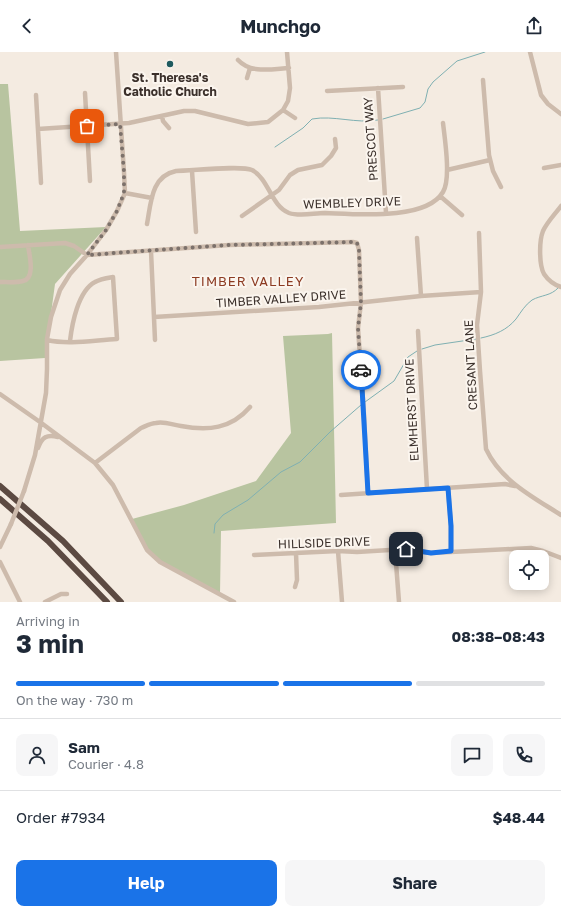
<!DOCTYPE html>
<html lang="en">
<head>
<meta charset="utf-8">
<style>
  body { margin:0; font-family:"Golos Text",sans-serif; background:#f6f6f7; color:#1f2937; height:100vh; display:flex; flex-direction:column; font-size:15px; white-space:nowrap }
  * { box-sizing:border-box; margin:0 }
  p { font-size:13px; color:#747a83 }
  .icon { flex:none; width:22px; height:22px; fill:none; stroke:currentColor; stroke-width:2; stroke-linecap:round; stroke-linejoin:round }
  .map { position:relative; height:550px; overflow:hidden }
  .side { display:flex; flex-direction:column; background:#fff; flex:1 }
  .side>* { flex:none }
  .controls { position:absolute; left:509px; top:498px; display:grid; gap:8px }
  .controls a { display:grid; place-items:center; width:40px; height:40px; border-radius:8px; background:#fff; box-shadow:0 2px 10px #0003; font-size:20px }
  .pin { position:absolute; display:grid; place-items:center; width:34px; height:34px; color:#fff; margin:-17px; border-radius:8px; box-shadow:0 2px 6px #0006 }
  .courier { position:absolute; display:grid; place-items:center; width:40px; height:40px; margin:-20px; border:3px solid #1a73e8; border-radius:50%; background:#fff; color:#222; box-shadow:0 1px 5px #0007 }
  .overview em { font-style:normal; font-weight:700 }
  .overview div { display:flex; flex-direction:column-reverse }
  .overview { display:flex; align-items:center; justify-content:space-between; height:68px; padding:0 16px }
  h1 { font-size:26px; font-weight:700; line-height:30px }
  .bar { display:grid; grid-template-columns:repeat(4,1fr); gap:6px 4px; align-content:center; height:48px; padding:0 16px }
  .bar i { height:5px; border-radius:3px; background:#e0e1e3 }
  .bar .active { background:#1a73e8 }
  .bar p { grid-column:span 4 }
  .line { display:flex; align-items:center; gap:10px; padding:0 16px; border-top:1px solid #e0e1e3 }
  .line div { flex:1 }
  .round { display:grid; place-items:center; flex:none; width:42px; height:42px; border-radius:8px; background:#f6f6f7 }
  .button { display:flex; gap:8px; margin-top:auto; padding:8px 16px }
  .button a { flex:1; height:46px; border-radius:8px; background:#1a73e8; color:#fff; font-size:16px; font-weight:700; line-height:46px; text-align:center }
  .button a+a { background:#f6f6f7; color:#1f2937 }
  header { display:flex; justify-content:space-between; align-items:center; height:52px; padding:0 16px; background:#fff; font-size:18px; font-weight:700 }
  .map>svg:first-child { display:block }
  .green { fill:#b8c4a0 }
  .lines { fill:none; stroke-linecap:round; stroke-linejoin:round }
  .stream { stroke:#7fb0b2; stroke-width:1 }
  .minor { stroke:#cdbbac; stroke-width:4.5 }
  .highway { stroke:#5c4a42; stroke-width:6 }
  .minor-bridge { stroke:#cdbbac; stroke-width:4.5 }
  .done { stroke:#7c716b; stroke-width:4; stroke-dasharray:0 7.2 }
  .route { stroke:#1a73e8; stroke-width:5 }
  .poi-dot { fill:#1f5a5e; stroke:#fbf5ee; stroke-width:1.5 }
  .labels { text-anchor:middle; stroke-width:4; stroke-linejoin:round; paint-order:stroke }
  .poi-label { font-size:12px; font-weight:bold; fill:#3b302b; stroke:#fbf5ee }
  .street-label { font-size:12px; fill:#3b302b; stroke:#fbf5ee }
  .neighbourhood-label { font-size:13px; letter-spacing:1px; fill:#8c3b22; stroke:#fbf5ee }
</style>
</head>
<body>
<header><svg class="icon" aria-label="back" viewBox="0 0 24 24"><path d="M15 5l-7 7 7 7"/></svg>Munchgo<svg class="icon" aria-label="share" viewBox="0 0 24 24"><path d="M12 15V3M7 8l5-5 5 5M5 13v7h14v-7"/></svg></header>
<div class="map">
<svg width="561" height="550" viewBox="0 0 561 550">
  <rect width="100%" height="100%" fill="#f4ebe1"/>
  <!-- green -->
  <path class="green" d="M0 32H8L20 179 106 175 55 232 45 306 0 309Z
    M332 281 336 471 221 479 220 542 160 510 147 498 132 467 184 453 256 429 291 381 283 284 328 282Z"/>
  <g class="lines">
    <!-- stream -->
    <path class="stream" d="M383 67 420 56 425 50 428 37 433 30 457 9 485 0
      M275 95 303 76 312 67C334 63 356 72 378 68
      M481 286C495 283 507 278 516 267 521 260 525 253 532 248 541 243 551 244 558 236
      M422 297 435 293 476 287
      M365 350 394 329 408 305 417 299
      M214 481 215 472 223 463 248 448 281 420 300 410 330 380 361 353"/>
    <!-- minor -->
    <path class="minor" d="M530 0 541 43 548 52 561 62
      M238 8C251 22 272 17 289 16
      M247 26 250 16
      M483 28 489 103 493 119 501 135
      M378 36 386 161
      M327 39 403 35
      M85 41 90 129
      M36 43 41 131
      M283 58 295 66
      M162 64 163 69 169 76
      M38 77 129 71 184 59H195L248 72 268 70 283 58 288 49 290 36 287 0
      M544 116 561 113
      M447 118 490 108
      M192 119 196 180
      M125 141 152 146
      M440 144 462 163
      M561 154C555 162 547 170 543 179 539 189 539 213 544 222 548 228 555 233 561 235
      M242 164 279 138 290 123 298 118 322 113 331 104 336 96 335 87
      M147 172C151 151 151 124 176 119 191 119 241 113 252 118 269 127 271 154 289 161 300 165 314 161 325 161 355 162 426 169 443 140 451 127 445 88 443 71
      M479 181 481 240 477 273 480 319 486 397C501 429 533 445 561 463
      M417 186 421 244
      M0 195 65 191 74 194 87 203 229 193 353 190 357 191 359 198 361 251 358 276 364 363 368 441
      M151 199 155 288
      M0 230C7 230 16 231 23 229 36 226 29 202 28 193
      M154 265 319 255 421 244 481 240
      M418 279 427 437
      M47 288C69 293 95 288 117 287L113 225C107 226 100 227 95 230 78 239 72 272 70 289
      M0 342 40 370 95 411 113 433 147 498 160 510 234 550
      M38 396C42 385 47 382 58 385
      M95 411 141 376C146 374 151 371 156 371 164 369 173 373 181 374 208 379 231 377 250 355
      M448 436 451 474V499
      M24 439 35 403 46 341 47 317V287L51 265 60 238 70 222 87 203 106 178 117 159 125 141 124 120 116 0
      M341 443 505 432 515 434
      M0 495 11 472
      M395 498 399 550
      M338 499 342 550
      M254 503 338 499 357 500 406 497 431 501 531 496 543 499 561 506
      M0 510 20 550
      M295 535 297 528 296 501
      M45 550 61 542H67"/>
    <!-- highway -->
    <path class="highway" d="M0 434 63 489 121 550
      M0 447 48 489 107 550"/>
    <!-- minor-bridge -->
    <path class="minor-bridge" d="M11 472 24 439"/>
  </g>
  <g class="lines">
    <!-- done -->
    <path class="done" d="M87 74 120 72 124 120V141L117 159 106 178 87 203 229 193 355 190 357 191 359 198 361 251 358 276 361 318"/>
    <!-- route -->
    <path class="route" d="M361 318 368 441 448 436 451 474V499L431 501 406 497"/>
  </g>
  <!-- markers -->
  <circle class="poi-dot" cx="170" cy="12" r="4"/>
  <g class="labels">
    <!-- poi labels -->
    <g class="poi-label">
      <text x="170" y="30">St. Theresa's<tspan x="170" dy="14">Catholic Church</tspan></text>
    </g>
    <!-- street labels -->
    <g class="street-label">
      <text transform="translate(371 87) rotate(-94)" y="4">PRESCOT WAY</text>
      <text transform="translate(352 151) rotate(-2)" y="4">WEMBLEY DRIVE</text>
      <text transform="translate(281 247) rotate(-4)" y="4">TIMBER VALLEY DRIVE</text>
      <text transform="translate(471 313) rotate(-93)" y="4">CRESANT LANE</text>
      <text transform="translate(412 358) rotate(-93)" y="4">ELMHERST DRIVE</text>
      <text transform="translate(324 491) rotate(-2)" y="4">HILLSIDE DRIVE</text>
    </g>
    <!-- neighbourhood labels -->
    <g class="neighbourhood-label">
      <text x="248" y="234">TIMBER VALLEY</text>
    </g>
  </g>
</svg>
<div class="controls">
<a><svg class="icon" aria-label="locate" viewBox="0 0 24 24"><circle cx="12" cy="12" r="6"/><path d="M12 2v4M12 18v4M2 12h4M18 12h4"/></svg></a>
</div>
<div class="pin" style="left:87px;top:74px;background:#ea580c"><svg class="icon" aria-label="bag" viewBox="0 0 24 24"><path d="M5 8h14l-1 12H6zM9 8a3 3 0 0 1 6 0"/></svg></div>
<div class="pin" style="left:406px;top:497px;background:#1f2937"><svg class="icon" aria-label="home" viewBox="0 0 24 24"><path d="M3 11l9-7 9 7M6 9v11h12V9"/></svg></div>
<div class="courier" style="left:361px;top:318px"><svg class="icon" aria-label="car" viewBox="0 0 24 24"><path d="M5 17H2v-5l4-1 3-4h7l3 4 3 1v5h-3M9 17h6M6 11h13"/><circle cx="7" cy="17" r="2"/><circle cx="17" cy="17" r="2"/></svg></div>
</div>
<section class="side">
<div class="overview"><div><h1>3 min</h1><p>Arriving in</p></div><em>08:38–08:43</em></div>
<div class="bar"><i class="active"></i><i class="active"></i><i class="active"></i><i></i><p>On the way · 730 m</p></div>
<div class="line" style="height:72px"><a class="round"><svg class="icon" aria-label="person" viewBox="0 0 24 24"><circle cx="12" cy="8" r="4"/><path d="M4 21q1-7 8-7t8 7"/></svg></a><div><b>Sam</b><p>Courier · 4.8</p></div><a class="round"><svg class="icon" aria-label="chat" viewBox="0 0 24 24"><path d="M4 5h16v11H9l-5 4z"/></svg></a><a class="round"><svg class="icon" aria-label="phone" viewBox="0 0 24 24"><path d="M5 4h4l2 5-3 2q2 4 5 5l2-3 5 2v4C11 20 4 13 5 4z"/></svg></a></div>
<div class="line" style="height:52px"><div>Order #7934</div><b>$48.44</b></div>
<div class="button"><a>Help</a><a>Share</a></div>
</section>
</body>
</html>
